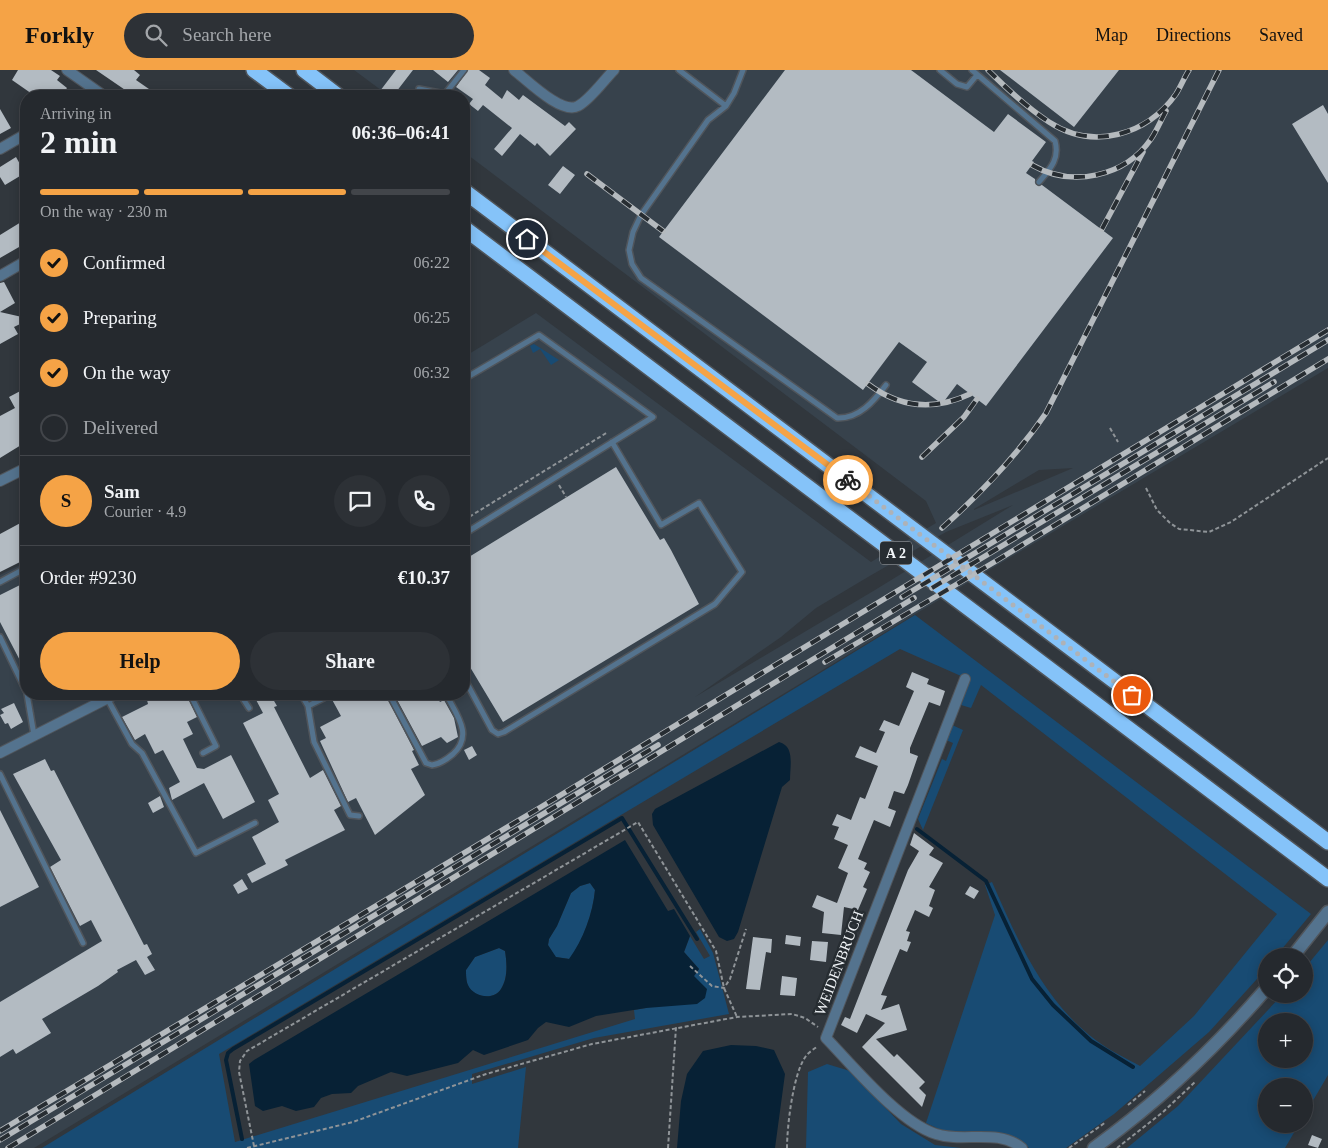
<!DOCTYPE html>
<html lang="en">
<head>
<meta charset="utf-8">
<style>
  body { margin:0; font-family:Georgia,serif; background:#2d3136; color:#f1f3f6; height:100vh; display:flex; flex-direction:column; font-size:19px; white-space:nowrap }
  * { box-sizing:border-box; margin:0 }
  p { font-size:16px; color:#a3a6aa }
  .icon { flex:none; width:28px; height:28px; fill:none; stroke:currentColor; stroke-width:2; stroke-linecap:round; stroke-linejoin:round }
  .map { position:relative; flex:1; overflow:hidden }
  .sheet { position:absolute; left:20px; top:20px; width:450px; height:610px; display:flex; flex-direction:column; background:#25292e; border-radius:20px; box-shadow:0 2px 12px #0003,0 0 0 1px #42454a }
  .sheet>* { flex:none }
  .tools { position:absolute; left:1258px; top:878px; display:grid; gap:10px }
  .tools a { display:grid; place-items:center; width:55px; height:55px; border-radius:50%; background:#25292e; box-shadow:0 2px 12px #0003,0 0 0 1px #42454a; font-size:25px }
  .pin { position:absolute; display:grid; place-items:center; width:42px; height:42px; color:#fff; margin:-21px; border:2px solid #fff; border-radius:50%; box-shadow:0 1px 5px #0007 }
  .courier { position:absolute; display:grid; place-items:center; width:50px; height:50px; margin:-25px; border:4px solid #f5a346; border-radius:50%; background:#fff; color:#222; box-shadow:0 1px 6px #0007 }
  .head em { font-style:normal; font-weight:600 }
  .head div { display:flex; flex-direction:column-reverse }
  .head { display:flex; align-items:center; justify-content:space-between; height:85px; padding:0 20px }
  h1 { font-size:32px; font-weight:600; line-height:38px }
  .bar { display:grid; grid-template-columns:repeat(4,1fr); gap:8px 5px; align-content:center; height:60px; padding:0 20px }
  .bar i { height:6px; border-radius:4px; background:#42454a }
  .bar .active { background:#f5a346 }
  .bar p { grid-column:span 4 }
  .line { display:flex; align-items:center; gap:12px; padding:0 20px; border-top:1px solid #42454a }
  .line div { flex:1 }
  .round { display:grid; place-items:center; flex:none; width:52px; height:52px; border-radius:26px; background:#2d3136 }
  ol { padding:0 20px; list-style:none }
  li { display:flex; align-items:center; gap:15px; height:55px }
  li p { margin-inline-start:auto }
  li .icon { padding:5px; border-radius:50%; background:#f5a346; color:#111; stroke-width:4 }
  li:last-child { color:#a3a6aa }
  li i { width:28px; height:28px; border:2px solid #42454a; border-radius:50% }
  .button { display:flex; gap:10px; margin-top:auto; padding:10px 20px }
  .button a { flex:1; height:58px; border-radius:30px; background:#f5a346; color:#111; font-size:20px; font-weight:600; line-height:58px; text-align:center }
  .button a+a { background:#2d3136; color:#f1f3f6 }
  header { display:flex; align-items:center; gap:30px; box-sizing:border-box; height:70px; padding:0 25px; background:#f5a346; color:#111 }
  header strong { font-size:24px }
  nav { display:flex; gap:28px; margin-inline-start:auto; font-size:18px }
  .search { width:350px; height:45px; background:#2d3136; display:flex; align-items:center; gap:12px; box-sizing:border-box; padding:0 18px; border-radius:28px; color:#a3a6aa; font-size:19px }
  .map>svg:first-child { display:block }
  .built { fill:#37424c; fill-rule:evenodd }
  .green { fill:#184b73; fill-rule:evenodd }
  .water { fill:#072135; fill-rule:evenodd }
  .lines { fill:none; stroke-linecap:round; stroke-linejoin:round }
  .stream { stroke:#072135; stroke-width:4 }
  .building { fill:#b3bbc2 }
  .service-casing { stroke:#50555b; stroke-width:8 }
  .minor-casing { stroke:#50555b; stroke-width:12 }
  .tertiary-casing { stroke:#50555b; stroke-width:15 }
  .motorway-casing { stroke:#50555b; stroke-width:18 }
  .path { stroke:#8f9498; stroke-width:2; stroke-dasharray:4 2.5; stroke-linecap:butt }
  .service { stroke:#54738e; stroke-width:5 }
  .minor { stroke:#54738e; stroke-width:10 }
  .tertiary { stroke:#54738e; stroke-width:12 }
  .motorway { stroke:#85c3f9; stroke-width:15 }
  .rail-casing { stroke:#b5babe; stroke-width:5.5 }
  .rail { stroke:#272d32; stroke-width:4; stroke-dasharray:11; stroke-linecap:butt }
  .done { stroke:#aeb2b7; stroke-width:5; stroke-dasharray:0 9 }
  .route { stroke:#f5a346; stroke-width:6 }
  .labels { text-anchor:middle; stroke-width:5; stroke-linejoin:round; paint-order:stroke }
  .shield { fill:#272d32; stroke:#b4b9bd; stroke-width:1 }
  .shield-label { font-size:14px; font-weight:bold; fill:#f1f5f8 }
  .street-label { font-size:15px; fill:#f1f5f8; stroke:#272d32 }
</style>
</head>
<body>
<header>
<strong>Forkly</strong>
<div class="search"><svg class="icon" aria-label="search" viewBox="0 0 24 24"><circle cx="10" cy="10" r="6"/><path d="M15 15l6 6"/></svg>Search here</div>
<nav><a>Map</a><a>Directions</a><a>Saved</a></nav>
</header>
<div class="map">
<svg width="1328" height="1078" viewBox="0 0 1328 1078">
  <rect width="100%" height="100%" fill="#31373d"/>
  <!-- built -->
  <path class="built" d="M354 0H1328V298L897 555 34 1078H0V505L26 492V624H464V287L536 243 871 492 936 453 926 431 464 82V26H389ZM1073 398 974 440V439L1039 400ZM1013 435 875 520 695 627 781 567 816 538 868 507 946 462Z"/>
  <!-- green -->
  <path class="green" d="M534 274 559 290 551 295 540 279 533 283 530 276Z
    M915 545 1311 844 1276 886H1266V899L1209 962 1114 1044 1066 1078H1029C1005 1055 978 1064 948 1061 941 1061 933 1056 926 1053L995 845 985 815 992 812C1018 871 1044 932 1097 971 1110 981 1126 988 1140 996L1194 946 1277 844 981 615 971 638 961 635 970 610 900 579 219 984 235 1072 635 949 634 940 646 938 694 906 699 899 684 882 690 866 704 889 710 886 696 862 700 859 713 883 729 944 594 968 472 1004V1014L526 997 518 1078H42Z
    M952 655 963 660 923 760 918 749 942 689 946 691 953 673 946 670Z
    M590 813 595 820C593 843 583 870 570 889L555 887 548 875 549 869 557 856 571 823 580 816Z
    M1328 870V1005L1304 1046V1016H1266V1054H1299L1285 1078H1127L1178 1036 1283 924H1304V899ZM1266 951H1304V989H1266Z
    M499 878 505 881C507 893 508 908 501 919 494 931 473 927 468 916 466 911 466 904 466 900L475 887Z
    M827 994 850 1001 901 1054 935 1075 961 1078H806L808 1002Z"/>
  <!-- water -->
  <path class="water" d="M779 672C795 676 790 696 790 710L782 717 738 862 734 869 727 871 719 867 653 755 652 744 655 739Z
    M625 770 668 841 674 839 690 866 684 882 699 899 694 906 707 919 705 928 697 934 646 938 596 946 569 957 546 952 538 958 528 970 484 985 473 980 458 993 407 1006 391 1002 358 1016 351 1023 332 1024 321 1028 314 1037 296 1041 282 1036 263 1041 255 1036 249 994 254 990ZM590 813 595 820C593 843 583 870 569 889L556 887 548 875 549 869 557 856 571 823 580 816ZM499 878 505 881C507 893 508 909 501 919 494 931 473 927 468 915 466 911 466 904 466 900L475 887Z
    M731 975 756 976 774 980 785 1004 775 1078H677L681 1031 687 1004 703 981Z"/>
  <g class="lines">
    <!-- stream -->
    <path class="stream" d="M917 759 986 811 1032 909 1053 935 1091 971 1133 997
      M242 1069 226 990 228 983 233 979 622 748 697 869"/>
  </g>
  <!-- building -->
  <path class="building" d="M18 0H51L60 6 57 10 67 18 61 26H35L12 10Z
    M96 0H134L140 5 136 10 159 26H134Z
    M396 0H413L393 26H387L380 21Z
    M433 0H458L448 12Z
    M468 0H479L490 8 485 15 502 29 507 20 519 30 523 25 565 56 569 52 576 59 550 86 537 73 535 76 520 64 502 86 494 79 512 58 483 35 478 41 469 34 473 29 456 17Z
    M785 0H911L994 62 1008 44 1046 72 1032 91 1034 92 1026 103 1035 109 1036 115H1042L1113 168 986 336 957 314 942 334 912 312 927 292 899 272 863 320 659 167Z
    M1000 0H1119L1074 57Z
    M1323 35 1328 44V113L1292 54Z
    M0 39 11 58 0 64Z
    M16 87 25 103 5 115 0 107V97Z
    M563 96 575 105 560 124 548 115Z
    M26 149V173L0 188V165Z
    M4 212 15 233 0 242V213Z
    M0 242 22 247 20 254 14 257 18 264 0 274Z
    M26 318V372L0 388V346L15 338 9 327Z
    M616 397 660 470 664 468 671 480 699 534 503 652 464 587V490Z
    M26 450V489L0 502V464Z
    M26 512V602L0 552V525Z
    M912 602 929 609 927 614 945 621 940 636 929 632 910 678V683L918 686 908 715 904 724 894 721 888 738 896 741 890 757 874 750 858 789 867 793 864 799 870 802 863 817 867 819 858 840 844 837 841 865 822 863 824 842 812 837 817 825 837 833 848 803 838 798 848 775 834 769 839 757 832 755 837 744 851 750 860 727 865 729 878 696 855 687 860 676 876 683 885 662 879 660 884 650 899 656 914 621 906 617Z
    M148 624H186L197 647 187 652 193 664 183 669 197 698 204 699 231 685 255 732 223 749 204 713 172 730 169 718 180 712 163 680 155 684 145 664 135 670 122 647 148 634 147 630 150 629Z
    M253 624H270L277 636 274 637 310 708 323 700 341 736 334 740 345 760 285 790 288 795 252 813 247 804 266 794 252 767 279 752 268 730 279 724 243 653 263 643Z
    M329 624H385L414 680 412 681 419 695 411 699 425 725 375 765 356 728 348 732 320 671 326 668 320 657 341 646Z
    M394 624H435L440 632 444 630 454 648 458 667 447 673 441 667 422 676Z
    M14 633 23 652 11 659 8 653 5 654 0 645 4 643 1 639Z
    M472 676 477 685 469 690 464 680Z
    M45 689 51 701 54 700 144 875 147 874 152 884 147 887 155 900 145 905 136 890 117 900 118 902 98 916 42 949 51 963 16 984 13 979 0 987V932L102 871 91 850 80 856 50 797 61 790 13 704Z
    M160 726 164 737 153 743 148 733Z
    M0 740 39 817 0 837Z
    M914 763 934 778 929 785 943 793 929 817 935 820 929 836 933 838 929 847 915 840 906 861 910 862 907 871 911 872 907 882 900 879 881 925 887 926 881 940 899 934 907 960 876 969 894 987 897 984 925 1012 919 1018 926 1025 922 1037 862 977 885 953 866 944 857 963 841 955 845 947 850 949 908 800 919 781 910 775Z
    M242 809 248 819 238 824 233 815Z
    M970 816 979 821 974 829 965 824Z
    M786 865 801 867 800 876 785 874Z
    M753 867 772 869 771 883 766 882 760 920 746 919Z
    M812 871 828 872 826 892 810 890Z
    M782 906 797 908 795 926 780 925Z
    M1312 1065 1322 1069 1318 1078 1308 1075Z"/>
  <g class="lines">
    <!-- service casing -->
    <g class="service-casing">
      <path id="service" d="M679 0 726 36
        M743 0 734 23 726 36 708 50 641 145 633 162 629 180 632 194 641 208 837 348C859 349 874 331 886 315
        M940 0 957 14 967 17 977 5
        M972 0 1055 71C1060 89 1050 99 1039 112
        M419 19 445 24 464 0
        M464 309 539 265 653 347 464 464
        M0 512 26 498
        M0 567 26 621
        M464 608 492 660 498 664 504 662 715 534 742 502 699 433 661 455 612 372
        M27 624 34 665
        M190 624 216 676 203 683
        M240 624 249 638
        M301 624 308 636 324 628
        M389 624 426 693 432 695C440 694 446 690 453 684 474 665 456 644 446 624
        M107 628 132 674 142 683 196 783 255 753
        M308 636 314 672 350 745 359 746
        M0 704 83 873"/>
    </g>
    <!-- minor casing -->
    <g class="minor-casing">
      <path id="minor" d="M67 0 104 26
        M514 0C528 11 562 45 578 36 590 30 604 10 614 0
        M0 79 26 64
        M0 206 26 191
        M0 411 26 398
        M965 609 826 968C853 996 900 1053 936 1064 963 1073 998 1058 1022 1078
        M0 683 116 624"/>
    </g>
    <!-- tertiary casing -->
    <g class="tertiary-casing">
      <path id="tertiary" d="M1293 886 1328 842
        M1094 1078C1158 1032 1215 978 1266 919"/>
    </g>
    <!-- motorway casing -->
    <g class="motorway-casing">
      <path id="motorway" d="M254 0 289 26
        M304 0 338 26
        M464 121 1328 772
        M464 158 1328 809"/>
    </g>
    <!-- path -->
    <path class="path" d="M1110 358 1118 372
      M559 415 566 427
      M1146 418 1157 440 1170 453 1179 459 1209 462 1231 452 1328 388
      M464 450 608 362
      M690 896 712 916 724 918 730 909 746 859
      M1261 908 1266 902
      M1128 1035 1145 1021
      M254 1076 239 1002 240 991 247 981 638 752 716 881 724 918 737 947
      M247 1078 353 1052 486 1004 592 974 737 947 792 944 805 948 818 957
      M668 1078 676 957
      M787 1078C787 1057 793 1003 806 986 809 982 814 979 818 976
      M1069 1078 1106 1052
      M1117 1078 1163 1042 1195 1012"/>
    <!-- service -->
    <use href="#service" class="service"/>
    <!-- minor -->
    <use href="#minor" class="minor"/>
    <!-- tertiary -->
    <use href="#tertiary" class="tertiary"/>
    <!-- motorway -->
    <use href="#motorway" class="motorway"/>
    <!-- rail casing -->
    <g class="rail-casing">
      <path id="rail" d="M988 0C1006 18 1028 38 1049 52 1093 81 1147 65 1176 24 1181 16 1184 8 1189 0
        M1032 95C1072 118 1125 107 1151 69 1157 60 1161 50 1166 41
        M587 104 663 161
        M1102 159 1143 82
        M868 314C900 338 934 341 970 324
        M922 387 964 347 977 329
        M942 458C981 423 1016 387 1046 343L1219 0
        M932 518 1274 312
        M902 527 1328 270
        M825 592 996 491 1328 289
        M0 1061 536 740 1328 260
        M0 1070 658 675
        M8 1078 914 528"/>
    </g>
    <!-- rail -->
    <use href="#rail" class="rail"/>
  </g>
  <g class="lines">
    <!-- done -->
    <path class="done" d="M848 410 1132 625"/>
    <!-- route -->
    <path class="route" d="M527 169 848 410"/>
  </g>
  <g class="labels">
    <!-- shield labels -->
    <rect class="shield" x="880" y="471.5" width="32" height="23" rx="4"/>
    <g class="shield-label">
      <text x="896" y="488">A 2</text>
    </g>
    <!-- street labels -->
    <g class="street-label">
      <text transform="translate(839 893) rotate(-69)" y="5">WEIDENBRUCH</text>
    </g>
  </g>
</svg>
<div class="tools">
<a><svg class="icon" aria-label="locate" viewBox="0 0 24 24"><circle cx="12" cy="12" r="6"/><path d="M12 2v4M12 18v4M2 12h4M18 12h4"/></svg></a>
<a>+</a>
<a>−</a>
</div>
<div class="pin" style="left:1132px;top:625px;background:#ea580c"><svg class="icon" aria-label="bag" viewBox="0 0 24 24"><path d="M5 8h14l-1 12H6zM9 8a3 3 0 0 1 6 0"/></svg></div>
<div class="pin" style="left:527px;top:169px;background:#1f2937"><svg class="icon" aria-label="home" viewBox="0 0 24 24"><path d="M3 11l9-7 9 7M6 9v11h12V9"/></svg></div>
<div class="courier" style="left:848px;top:410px"><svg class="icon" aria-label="bike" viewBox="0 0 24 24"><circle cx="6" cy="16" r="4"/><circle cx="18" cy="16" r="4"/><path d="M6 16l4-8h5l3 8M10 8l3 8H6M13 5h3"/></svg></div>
<section class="sheet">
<div class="head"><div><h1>2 min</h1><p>Arriving in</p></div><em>06:36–06:41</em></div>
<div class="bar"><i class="active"></i><i class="active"></i><i class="active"></i><i></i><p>On the way · 230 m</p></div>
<ol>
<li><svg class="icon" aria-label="check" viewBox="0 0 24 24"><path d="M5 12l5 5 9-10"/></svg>Confirmed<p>06:22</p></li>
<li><svg class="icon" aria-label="check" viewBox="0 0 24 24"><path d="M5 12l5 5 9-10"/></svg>Preparing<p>06:25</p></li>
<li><svg class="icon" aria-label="check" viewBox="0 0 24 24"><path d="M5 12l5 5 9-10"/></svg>On the way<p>06:32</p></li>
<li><i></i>Delivered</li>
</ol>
<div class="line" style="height:90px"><b class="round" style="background:#f5a346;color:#111">S</b><div><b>Sam</b><p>Courier · 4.9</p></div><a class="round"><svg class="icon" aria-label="chat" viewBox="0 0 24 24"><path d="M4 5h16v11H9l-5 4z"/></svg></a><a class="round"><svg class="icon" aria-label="phone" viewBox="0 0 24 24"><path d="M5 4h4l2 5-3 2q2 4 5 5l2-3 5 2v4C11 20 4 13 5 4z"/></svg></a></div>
<div class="line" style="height:65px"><div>Order #9230</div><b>€10.37</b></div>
<div class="button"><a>Help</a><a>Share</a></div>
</section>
</div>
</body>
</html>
